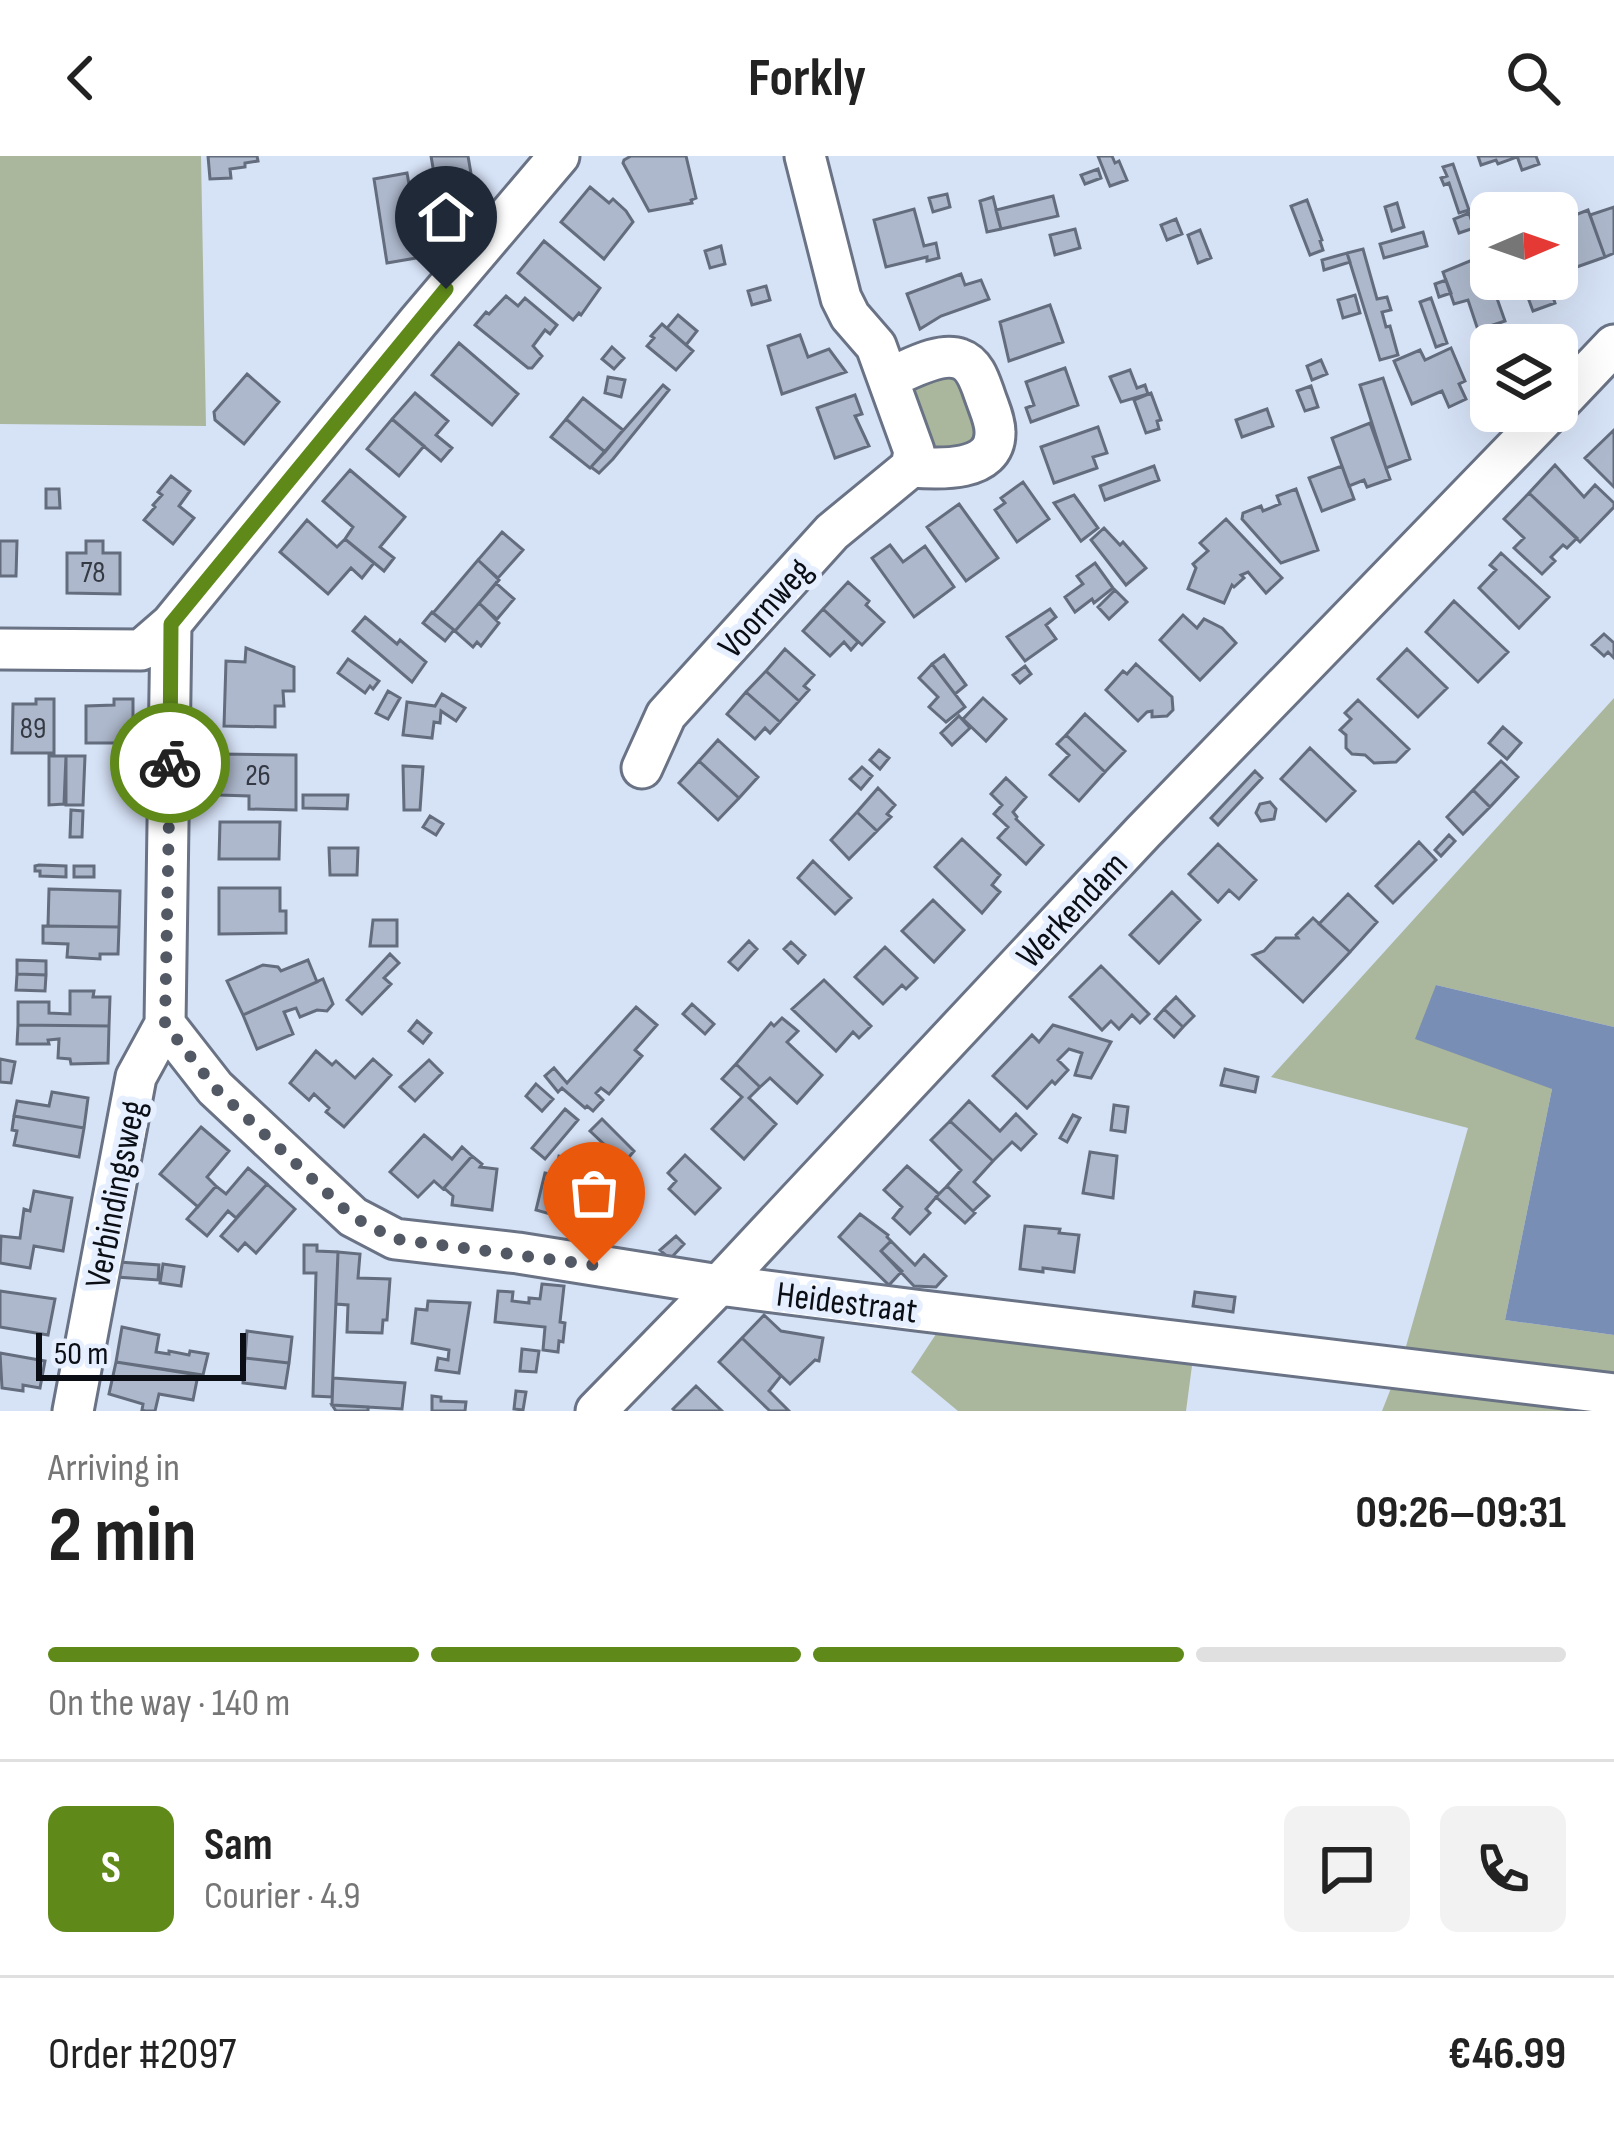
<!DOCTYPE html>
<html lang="en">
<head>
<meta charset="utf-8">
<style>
  body { margin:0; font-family:"Sofia Sans Condensed",sans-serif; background:#f2f2f2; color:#222; height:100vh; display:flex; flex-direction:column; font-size:45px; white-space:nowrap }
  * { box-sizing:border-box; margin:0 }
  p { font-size:39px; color:#767676 }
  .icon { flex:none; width:66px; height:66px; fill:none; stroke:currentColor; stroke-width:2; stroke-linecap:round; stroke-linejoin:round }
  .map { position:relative; height:1255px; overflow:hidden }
  .sheet { display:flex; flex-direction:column; background:#fff; flex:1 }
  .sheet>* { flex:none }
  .needle { width:78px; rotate:88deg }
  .tools { position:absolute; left:1470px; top:36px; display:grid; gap:24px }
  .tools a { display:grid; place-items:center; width:108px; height:108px; border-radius:18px; background:#fff; box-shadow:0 12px 48px #0002; font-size:60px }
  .scale { position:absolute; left:36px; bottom:30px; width:210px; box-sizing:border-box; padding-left:12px; border:6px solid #0b0f15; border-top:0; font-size:33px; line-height:42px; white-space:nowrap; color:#0b0f15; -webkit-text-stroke:9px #e6efff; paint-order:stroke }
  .pin { position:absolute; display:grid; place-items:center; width:102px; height:102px; color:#fff; margin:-123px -51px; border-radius:50% 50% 50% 0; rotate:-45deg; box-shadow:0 0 12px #0007 }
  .pin .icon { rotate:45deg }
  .courier { position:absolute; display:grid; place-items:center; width:120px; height:120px; margin:-60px; border:9px solid #5f8a1a; border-radius:50%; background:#fff; color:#222; box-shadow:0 3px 15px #0007 }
  .overview em { font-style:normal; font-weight:700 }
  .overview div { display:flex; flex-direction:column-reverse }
  .overview { display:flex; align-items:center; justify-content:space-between; height:204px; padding:0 48px }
  h1 { font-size:78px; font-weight:700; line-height:90px }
  .bar { display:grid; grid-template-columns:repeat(4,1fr); gap:18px 12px; align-content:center; height:144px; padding:0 48px }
  .bar i { height:15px; border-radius:9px; background:#e0e0e0 }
  .bar .selected { background:#5f8a1a }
  .bar p { grid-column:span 4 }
  .line { display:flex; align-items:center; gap:30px; padding:0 48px; border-top:3px solid #e0e0e0 }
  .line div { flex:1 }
  .round { display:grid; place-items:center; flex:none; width:126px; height:126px; border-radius:18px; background:#f2f2f2 }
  header { display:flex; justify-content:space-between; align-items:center; height:156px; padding:0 48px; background:#fff; font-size:54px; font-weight:700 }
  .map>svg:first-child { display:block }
  .green { fill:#aab79c }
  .water { fill:#798eb4 }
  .building { fill:#adb8cc; stroke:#636d7e; stroke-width:3 }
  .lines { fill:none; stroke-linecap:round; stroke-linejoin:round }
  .minor-casing { stroke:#697385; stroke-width:45 }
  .minor { stroke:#fff; stroke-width:39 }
  .done { stroke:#525964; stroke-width:12; stroke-dasharray:0 21.6 }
  .route { stroke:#5f8a1a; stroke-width:15 }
  .labels { text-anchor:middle; stroke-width:12; stroke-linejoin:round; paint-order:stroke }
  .number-label { font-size:30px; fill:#343943 }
  .street-label { font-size:36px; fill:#0b0f15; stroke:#e6efff }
</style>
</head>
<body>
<header><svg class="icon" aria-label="back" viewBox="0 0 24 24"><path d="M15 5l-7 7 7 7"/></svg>Forkly<svg class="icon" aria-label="search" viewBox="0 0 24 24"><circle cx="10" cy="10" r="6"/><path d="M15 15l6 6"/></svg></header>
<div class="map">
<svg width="1614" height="1255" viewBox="0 0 1614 1255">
  <rect width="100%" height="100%" fill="#d6e2f6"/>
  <!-- green -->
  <path class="green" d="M0 0H201L206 270 0 268Z
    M958 210 983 293 928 297 911 227Z
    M1614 542V871L1436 829 1552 933 1505 1164 1614 1179V1225L1403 1201 1468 972 1271 921Z
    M942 1169 1193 1202 1186 1255H958L911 1216Z
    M1395 1222 1614 1255H1382Z"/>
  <!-- water -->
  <path class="water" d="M1436 829 1614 871V1179L1505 1164 1552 933 1415 883Z"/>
  <!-- building -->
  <path class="building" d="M208 0H257L258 5 245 7V11L230 13 231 22 210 23Z
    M431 0H468L474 35 438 41Z
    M686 0 696 42 691 44 692 47 649 55 623 7 624 4 631 0Z
    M1098 0H1112L1115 7 1119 5 1127 24 1110 30Z
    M1478 0H1517V1L1498 8 1496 4 1481 9Z
    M1517 0H1536L1539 8 1522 14Z
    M1453 8 1469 54 1459 57 1449 27 1444 29 1441 22 1447 20 1443 11Z
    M1098 13 1101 22 1085 28 1081 19Z
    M407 17 422 101 387 107 374 23Z
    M590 31 609 47 613 43 626 55 633 66 604 103 561 66Z
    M947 38 950 51 933 56 929 42Z
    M1053 40 1058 60 1001 73 996 54Z
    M993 41 1001 73 987 76 980 45Z
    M1307 44 1322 84 1320 85 1323 94 1310 99 1291 50Z
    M1397 47 1404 71 1392 75 1385 51Z
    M1614 51V97L1605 101 1590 59Z
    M914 53 924 90 936 87 939 102 927 105V101L886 111 874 64Z
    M1588 54 1605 101 1571 113 1557 75V66Z
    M1469 57 1474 72 1459 77 1454 63Z
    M1176 63 1182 78 1167 84 1161 69Z
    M1075 73 1080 92 1055 99 1050 79Z
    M1200 74 1211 102 1198 107 1188 79Z
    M1423 76 1427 90 1384 102 1380 88Z
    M544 85 600 132 581 159 579 157 573 164 518 117Z
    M721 90 725 108 710 112 705 95Z
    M1363 93 1377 143 1387 141 1391 154 1382 156 1386 171 1390 170 1398 199 1380 204 1347 97Z
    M1347 97 1350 106 1324 114 1322 104Z
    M1482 100 1505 165 1478 174 1468 144 1454 148 1443 116Z
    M961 118 965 129 981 124 989 143 941 160 920 173 907 138Z
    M1521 123H1547L1555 147 1533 155Z
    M1446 124 1451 137 1439 141 1435 128Z
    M766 130 770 144 752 149 748 135Z
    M1355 139 1360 157 1343 162 1338 144Z
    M506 140 518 150 525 142 557 169 550 178 545 174 533 190 542 200 532 212H528L475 169 486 156 489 158Z
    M1431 142 1447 187 1436 191 1420 146Z
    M1050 149 1063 186 1009 205 1000 166Z
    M678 159 697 175 686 189 667 172Z
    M662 168 693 195 676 214 647 190 654 182 651 180Z
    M800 179 808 201 829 193 846 216 782 238 768 190Z
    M459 187 518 238 492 269 432 219Z
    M612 191 624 202 614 213 602 203Z
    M1451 192 1465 225 1459 228 1466 243 1449 251 1442 235 1412 248 1394 205 1420 194 1425 204Z
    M1321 204 1327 218 1312 224 1307 210Z
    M1065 212 1078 249 1031 266 1026 252 1034 249 1026 226Z
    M1130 214 1137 232 1145 229 1148 238 1121 246 1110 221Z
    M247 218 279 246 244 288 215 264 214 256Z
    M608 221 625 224 621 241 605 237Z
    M1383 222 1410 303 1386 312 1360 229Z
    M663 229 669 234 613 303 599 317 591 311Z
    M1311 230 1318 251 1305 255 1297 235Z
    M415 237 448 265 436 279 452 292 441 305 392 263Z
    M1151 237 1161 264 1157 265 1159 273 1146 277 1134 244Z
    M855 239 862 258 855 260 869 290 835 302 817 252Z
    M583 242 623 274 605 296 566 263Z
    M1267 253 1273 270 1242 281 1236 264Z
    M392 263 424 290 399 320 367 293Z
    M566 263 605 296 590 312 551 281Z
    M1370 267 1390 323 1367 331 1364 324 1349 330 1332 282Z
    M1098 271 1107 297 1093 301 1097 312 1054 327 1041 291Z
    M1614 274V331L1585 302Z
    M1555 309 1584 341 1595 329 1614 347V351L1580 386 1529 337Z
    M1154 310 1159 324 1105 344 1100 330Z
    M1342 310 1354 343 1322 355 1309 322Z
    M350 314 405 361 380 391 394 402 384 415 345 383 353 371 323 345Z
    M171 320 190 335 179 350 194 362 173 388 144 364 155 351 153 349 162 339 158 336Z
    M1023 326 1049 363 1017 386 995 354 1005 347 1001 342Z
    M46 333H59L60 352H46Z
    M1296 333 1318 394 1281 407 1242 363 1243 357 1261 350 1263 355 1280 348 1277 340Z
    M1529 337 1577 382 1567 392 1563 389 1551 401 1555 405 1542 418 1514 392 1524 382 1504 363Z
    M1074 339 1098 372 1081 385 1054 347Z
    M959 348 998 402 966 425 927 371Z
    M1226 363 1282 422 1266 437 1248 416 1241 419 1244 422 1234 431 1232 429 1224 447 1188 433 1196 412 1193 408 1208 395 1200 387Z
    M307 364 337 391 345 383 374 407 362 422 351 412 328 438 280 396Z
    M1104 372 1120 389 1123 386 1146 412 1126 429 1091 384Z
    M502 376 523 394 498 422 478 404Z
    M0 385H17L16 420H0Z
    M86 385H103V397H120V438L67 437V397H86Z
    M890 389 903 406 925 390 954 431 914 461 872 402Z
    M1501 397 1549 441 1519 472 1479 432 1496 414 1490 409Z
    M478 404 499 424 455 475 433 457Z
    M1095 407 1113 432 1094 447 1092 443 1075 456 1065 441 1083 428 1077 420Z
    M848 426 869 445 866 449 884 466 862 489 823 453Z
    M496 427 514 443 497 463 479 447Z
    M1115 434 1127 446 1109 463 1098 451Z
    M1454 445 1508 496 1478 526 1426 476Z
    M479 447 499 467 481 490 477 486 473 491 455 475Z
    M823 453 858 486 851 494 844 486 830 500 803 475Z
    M1050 453 1056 461 1046 469 1056 483 1025 505 1007 481Z
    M432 456 454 474 445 485 423 467Z
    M1183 459 1197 472 1204 463 1222 472 1236 487 1200 524 1160 484Z
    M365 461 397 488 400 484 426 506 412 526 353 475Z
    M1604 478 1614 487V502L1608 496 1604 500 1592 489Z
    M246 492 294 511V535H283L284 550H275V571L224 570 226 505 245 506Z
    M785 493 814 519 804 530 809 534 799 545 766 515Z
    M1407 493 1447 532 1418 561 1378 523Z
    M944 499 966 529 955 538 932 508Z
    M348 503 379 525 373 533 370 530 365 537 338 517Z
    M932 508 965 551 946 566 929 551 938 541 919 522Z
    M1136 508 1172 541 1173 554 1167 560 1152 561V555L1147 556 1138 565 1106 534 1123 515 1127 518Z
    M1025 510 1031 518 1020 527 1013 519Z
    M766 515 799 545 780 566 746 536Z
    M388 535 400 542 388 563 376 557Z
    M746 536 780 566 770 577 765 572 755 583 727 558Z
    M442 538 465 552 456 565 441 555 440 567 434 566 432 582 403 579 407 546 435 550Z
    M983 542 1006 563 986 585 963 563Z
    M36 543H54V597H12L13 548H36Z
    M114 543H133V587H86V550L114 549Z
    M1358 544 1409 593 1396 606 1374 607 1365 599 1352 598 1346 592V579L1340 574 1351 563 1345 557Z
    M1085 558 1125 595 1105 616 1066 579Z
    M959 560 970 572 952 589 941 577Z
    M1503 571 1521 587 1507 603 1489 587Z
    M1066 579 1105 616 1079 645 1050 619 1069 599 1057 588Z
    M718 584 758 621 739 642 699 605Z
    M1310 592 1355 635 1326 665 1281 623Z
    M879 594 889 602 880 613 870 604Z
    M220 598 296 599V654L249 653V640L220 639Z
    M49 600H66L64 648 49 649Z
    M66 600H85L83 649H66Z
    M699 605 739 642 718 664 679 627Z
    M1501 605 1518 621 1490 651 1473 634Z
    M403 610 423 611 420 654H404Z
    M862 611 872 620 861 633 850 623Z
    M1255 615 1262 622 1218 669 1211 662Z
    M1006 622 1026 641 1013 656 1017 661 1016 663 1043 689 1026 708 998 682 1008 671 994 658 1002 649 991 638Z
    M878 632 895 649 887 658 891 661 877 675 857 656Z
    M1473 634 1490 651 1463 678 1447 661Z
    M303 639H348L347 653 303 652Z
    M1270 646 1276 653 1274 663 1261 665 1256 657 1260 648Z
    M71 654 83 655 82 681H70Z
    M857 656 877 675 849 703 831 684Z
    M430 660 443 668 436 679 423 671Z
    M220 666H280L279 703H219Z
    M1449 679 1455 685 1441 700 1435 694Z
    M962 683 1000 719 992 729 1000 736 982 757 935 711Z
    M1419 686 1436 704 1393 747 1376 730Z
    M1218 688 1256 724 1239 743 1229 734 1218 746 1189 718Z
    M329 692H358L357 719H330Z
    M813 705 851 742 835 758 798 722Z
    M39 709 66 710V721L40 720V715H35V710Z
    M74 710H94V721H74Z
    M219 732H280V755H286V777L219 778Z
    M49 733 120 735 119 771 48 770Z
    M1172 736 1200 764 1159 807 1130 779Z
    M1348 738 1377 766 1350 796 1319 768Z
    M933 744 964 774 934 806 902 775Z
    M1313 762 1350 796 1303 846 1253 799 1264 795 1276 782H1298L1296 779Z
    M373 764H397V790H370Z
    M43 770 119 771 118 798H100V803L67 801 68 788 43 787Z
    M749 785 757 793 738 814 729 806Z
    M791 786 805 799 798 807 784 793Z
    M885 791 917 822 906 833 902 829 883 848 855 821Z
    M390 798 399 807 384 822 391 828 362 858 347 844Z
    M17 804 46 805V819L17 818Z
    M308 804 317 826 243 859 227 825 263 809 278 811 281 815Z
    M1101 810 1149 858 1140 867 1132 859 1119 873 1111 865 1102 874 1070 841Z
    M17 818 46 819 45 835 16 834Z
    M323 823 333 848 327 855 317 854 300 861 296 852 284 856 293 878 257 893 243 859Z
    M824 824 871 870 859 882 853 876 836 895 792 853Z
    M70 835H94L93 841H110L109 870 18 869V846H49V857L70 858Z
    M1176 841 1194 860 1183 871 1164 853Z
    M692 848 714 868 705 878 683 858Z
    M636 851 657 869 635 894 642 900 609 938 601 932 596 937 603 944 593 955 587 950 585 952 562 932 558 936 545 920 554 912 567 927Z
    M1164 853 1183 871 1174 881 1155 863Z
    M782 862 798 875 787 886 822 919 797 947 770 922 760 931 736 908 771 867 774 870Z
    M417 865 431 877 423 887 409 875Z
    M18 869 109 870 108 907 71 908 70 903 58 902 59 883 48 884 49 888H17Z
    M1053 869 1111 886 1091 922 1075 919 1082 897 1069 893 1058 904 1068 914 1055 928 1052 925 1027 952 993 920 1032 879 1039 886Z
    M316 895 332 909 336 905 355 922 373 903 391 919 344 971 326 956 329 952 314 938 309 944 290 927Z
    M0 903 15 906 11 927 0 926Z
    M429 904 442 917 415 945 400 931Z
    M736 908 760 931 749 942 776 968 744 1003 712 973 742 941 722 923Z
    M1225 913 1258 921 1255 936 1221 929Z
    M536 928 553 943 542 955 526 940Z
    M52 936 88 942 84 972 14 960 17 945 49 950Z
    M969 945 1000 975 1016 958 1036 978 1021 994 1012 986 993 1005 950 965Z
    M1114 949 1128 951 1125 976 1111 974Z
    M565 953 578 964 545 1003 532 992Z
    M1073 959 1080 962 1067 986 1060 982Z
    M14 960 84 972 79 1001 14 989 17 975 12 974Z
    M602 963 634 995 624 1007 590 975Z
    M950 965 993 1005 974 1026 989 1040 973 1055 947 1030 961 1014 931 984Z
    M201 971 229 995 207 1021 216 1030 198 1051 160 1018Z
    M424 979 452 1003 462 991 472 1000 443 1033 434 1025 418 1041 390 1016Z
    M604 989 624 1007 610 1034 632 1042 636 1045 635 1054 628 1059 620 1057 619 1061 597 1055 593 1070 536 1054 545 1017 555 1019 559 1000 592 1009Z
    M1090 996 1117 1000 1113 1042 1083 1037Z
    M685 999 720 1032 695 1058 669 1033 676 1025 668 1017Z
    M472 1000 482 1008 480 1011 497 1013 492 1054 452 1049 453 1040 444 1032Z
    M907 1010 939 1038 926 1053 930 1057 910 1078 893 1062 902 1051 884 1034Z
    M248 1012 267 1028 236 1062 228 1055 207 1080 187 1063 216 1030 226 1038Z
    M267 1028 295 1053 256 1097 245 1087 238 1095 221 1080Z
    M947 1030 975 1057 965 1067 936 1041Z
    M34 1035 72 1042 63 1095 34 1090 30 1112 0 1107 1 1080 20 1082 24 1053 30 1055Z
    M860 1058 888 1079 887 1081 891 1085 881 1095 902 1115 889 1129 839 1081Z
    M1025 1070 1060 1073 1059 1077 1079 1079 1074 1116 1043 1112V1116L1020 1113Z
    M676 1080 684 1088 670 1103 660 1094Z
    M891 1085 915 1109 924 1099 946 1120 936 1131 914 1130 881 1095Z
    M304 1089H317V1095L338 1096 332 1241 313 1240 316 1117H304Z
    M338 1096 360 1098 358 1122 390 1123 387 1164H383L382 1177 347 1176 348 1149 336 1148Z
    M119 1106 159 1109 158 1124 117 1121Z
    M163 1108 184 1111 181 1130 160 1127Z
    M542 1128 564 1130 560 1166 565 1167 563 1186 559 1185 558 1196 543 1194 545 1171 495 1166 498 1135 513 1136 512 1145 529 1147V1142L540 1143Z
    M0 1135 55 1143 48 1179 0 1171Z
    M1195 1136 1235 1141 1233 1156 1193 1150Z
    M428 1145 470 1147 459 1217 436 1214 438 1202 448 1204 449 1194 412 1187 416 1153 427 1154Z
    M764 1159 781 1175 823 1182 819 1205 815 1204 790 1228 742 1182Z
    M122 1171 159 1179 156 1196 169 1198V1195L189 1199 190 1195 208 1198 203 1219 116 1206Z
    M247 1175 292 1181 289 1207 245 1202Z
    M742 1182 781 1220 769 1235 789 1255H770L719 1206Z
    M522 1193 539 1195 536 1216 520 1215Z
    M0 1197 45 1205 40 1232 23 1229V1235L2 1232Z
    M245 1202 289 1207 285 1232 243 1227Z
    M116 1206 198 1219 193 1244 159 1238 155 1255H145L142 1254 143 1248 109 1238Z
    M333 1222 405 1227 402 1253 332 1249Z
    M696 1230 722 1255H675L673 1253Z
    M516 1235 526 1236 523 1254 514 1253Z
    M432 1240 441 1241V1245L466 1246 465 1255H432Z
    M332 1249 368 1251V1255H336Z"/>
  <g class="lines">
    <!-- minor casing -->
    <g class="minor-casing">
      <path id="minor" d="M888 222C907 215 939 195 960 203 975 208 980 226 985 240 989 252 995 264 995 276 996 317 938 313 911 311
        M1557 249 1614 189
        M0 493 141 494 171 468 418 166 559 0
        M642 612 666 559 832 376 911 311 914 295 876 190 850 160 841 142 805 0
        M165 868 215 932 353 1061 395 1083 518 1097 719 1129 915 1154 1614 1238
        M73 1255 136 921 165 868 171 468
        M596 1255 719 1129 1143 676 1551 255"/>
    </g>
    <!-- minor -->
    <use href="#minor" class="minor"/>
  </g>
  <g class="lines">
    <!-- done -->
    <path class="done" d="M170 607 165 868 215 932 353 1061 395 1083 594 1109"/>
    <!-- route -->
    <path class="route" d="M170 607 171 468 446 133"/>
  </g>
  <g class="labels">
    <!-- number labels -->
    <g class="number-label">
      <text x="93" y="426">78</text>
      <text x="33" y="582">89</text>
      <text x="258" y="629">26</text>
    </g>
    <!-- street labels -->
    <g class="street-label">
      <text transform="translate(764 451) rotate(-48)" y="13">Voornweg</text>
      <text transform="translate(1071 753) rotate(-47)" y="13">Werkendam</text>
      <text transform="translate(114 1038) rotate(-79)" y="13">Verbindingsweg</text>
      <text transform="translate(847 1145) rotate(7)" y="13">Heidestraat</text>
    </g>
  </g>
</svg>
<div class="tools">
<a><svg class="needle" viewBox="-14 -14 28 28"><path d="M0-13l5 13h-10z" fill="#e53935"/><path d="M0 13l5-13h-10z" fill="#767676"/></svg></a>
<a><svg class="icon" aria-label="layers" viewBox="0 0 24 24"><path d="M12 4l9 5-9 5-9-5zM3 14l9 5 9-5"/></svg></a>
</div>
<div class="scale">50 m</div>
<div class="pin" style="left:594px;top:1109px;background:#ea580c"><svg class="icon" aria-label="bag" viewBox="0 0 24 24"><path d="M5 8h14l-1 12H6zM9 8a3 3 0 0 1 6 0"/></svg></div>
<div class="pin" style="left:446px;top:133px;background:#1f2937"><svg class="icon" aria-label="home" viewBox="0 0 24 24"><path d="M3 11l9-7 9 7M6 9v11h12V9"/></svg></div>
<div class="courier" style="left:170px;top:607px"><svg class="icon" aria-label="bike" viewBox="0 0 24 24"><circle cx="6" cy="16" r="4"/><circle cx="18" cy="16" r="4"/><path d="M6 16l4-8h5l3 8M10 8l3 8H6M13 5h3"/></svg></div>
</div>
<section class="sheet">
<div class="overview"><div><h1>2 min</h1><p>Arriving in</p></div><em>09:26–09:31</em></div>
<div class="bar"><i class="selected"></i><i class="selected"></i><i class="selected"></i><i></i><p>On the way · 140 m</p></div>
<div class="line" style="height:216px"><b class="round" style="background:#5f8a1a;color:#fff">S</b><div><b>Sam</b><p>Courier · 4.9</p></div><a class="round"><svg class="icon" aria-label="chat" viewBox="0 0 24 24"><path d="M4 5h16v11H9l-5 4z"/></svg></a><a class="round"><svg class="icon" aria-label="phone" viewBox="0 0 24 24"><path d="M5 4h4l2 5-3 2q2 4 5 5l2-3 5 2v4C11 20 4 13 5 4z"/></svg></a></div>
<div class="line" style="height:156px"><div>Order #2097</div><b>€46.99</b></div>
</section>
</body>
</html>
